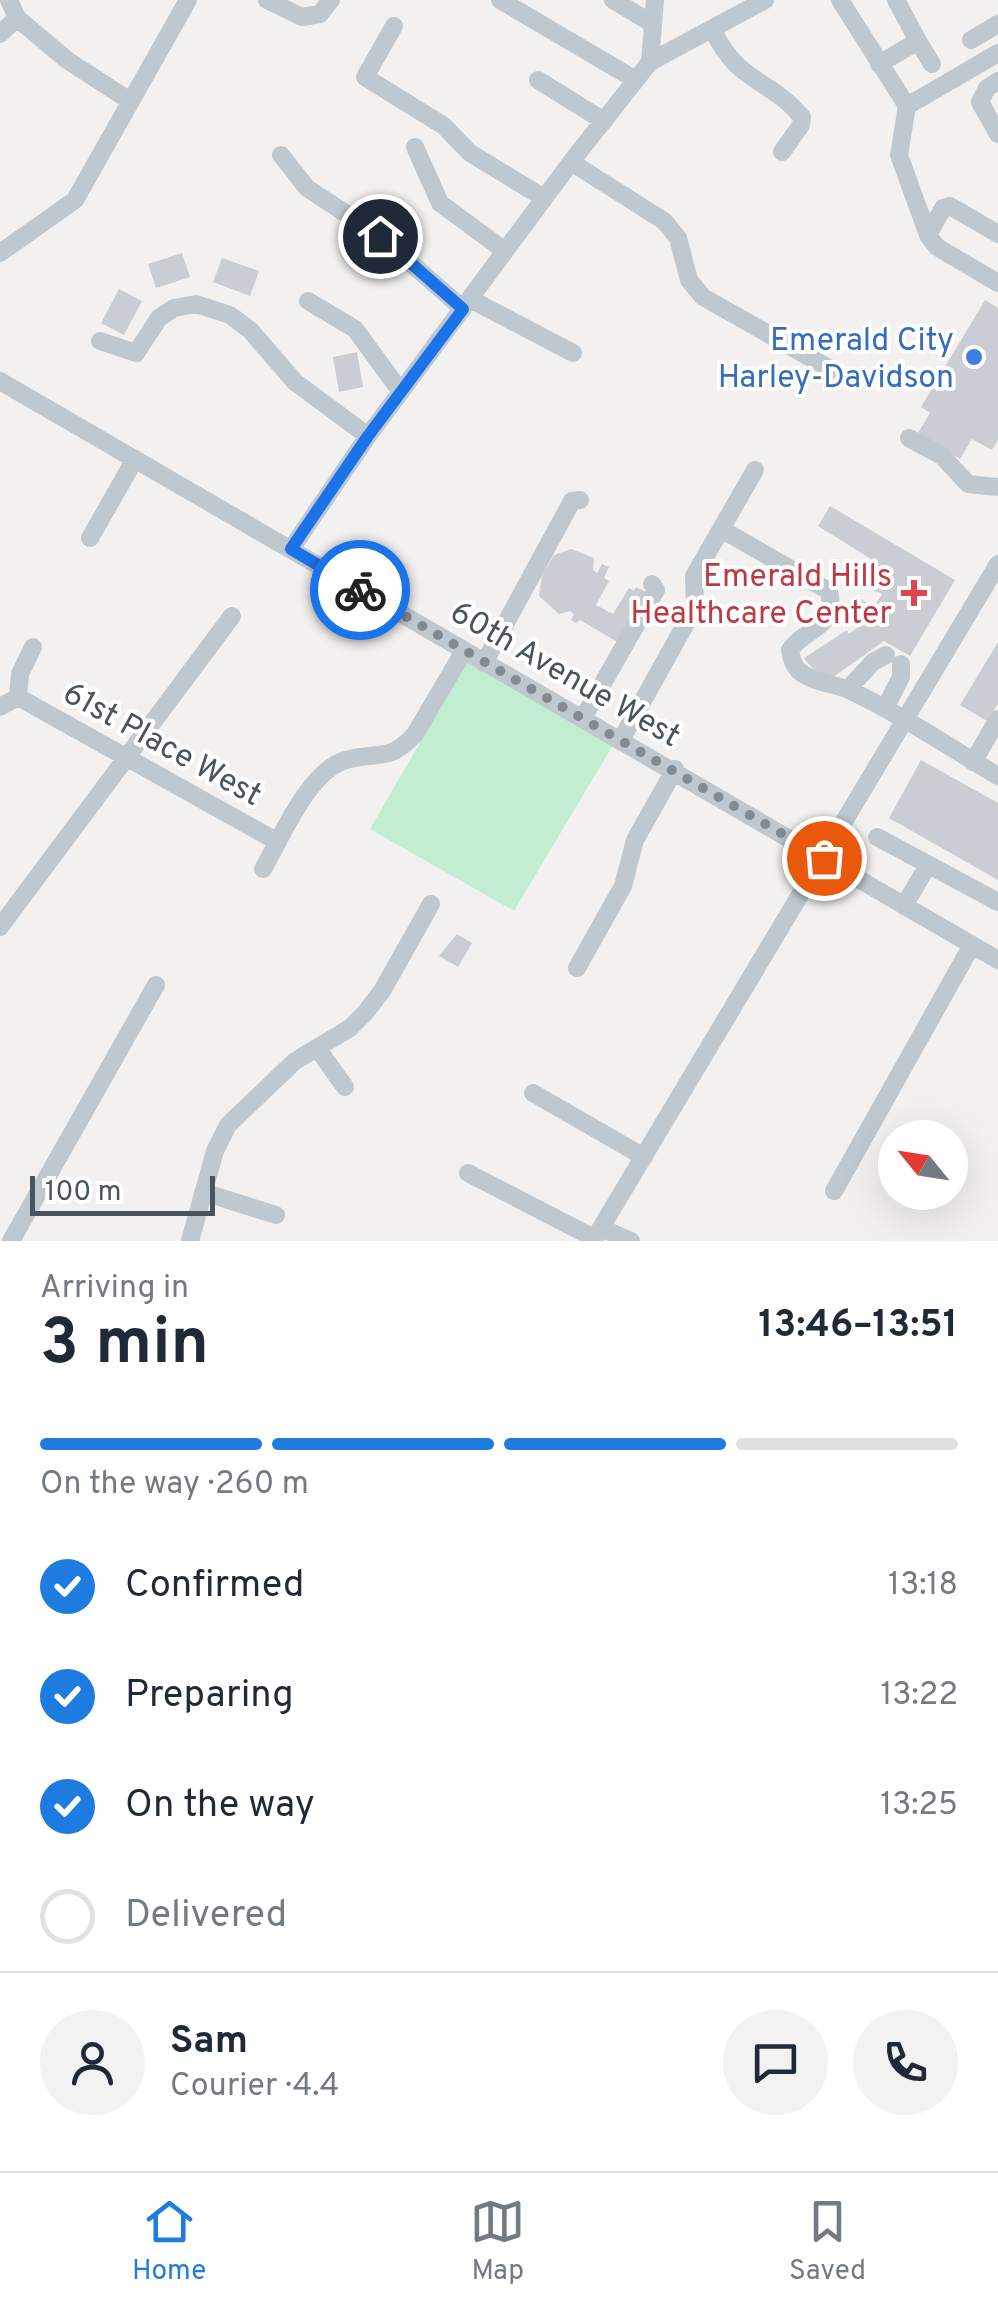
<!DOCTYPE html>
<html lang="en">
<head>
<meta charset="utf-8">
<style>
  body { margin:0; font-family:Overpass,sans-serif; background:#f2f2f3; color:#1f2937; height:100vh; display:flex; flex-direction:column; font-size:38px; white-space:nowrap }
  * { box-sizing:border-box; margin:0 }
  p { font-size:32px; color:#747a83 }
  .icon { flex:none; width:55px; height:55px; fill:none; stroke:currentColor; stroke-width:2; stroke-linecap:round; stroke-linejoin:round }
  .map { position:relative; height:1241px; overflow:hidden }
  .side { display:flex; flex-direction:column; background:#fff; flex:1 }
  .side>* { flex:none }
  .needle { width:65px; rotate:300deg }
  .fabs { position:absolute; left:878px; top:1120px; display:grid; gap:20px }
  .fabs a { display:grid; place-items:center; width:90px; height:90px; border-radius:50%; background:#fff; box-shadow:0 10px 40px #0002; font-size:50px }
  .scale { position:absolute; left:30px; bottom:25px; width:185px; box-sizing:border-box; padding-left:10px; border:5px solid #49545d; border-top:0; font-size:28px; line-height:35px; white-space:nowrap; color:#49545d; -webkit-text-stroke:8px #fff; paint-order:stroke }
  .pin { position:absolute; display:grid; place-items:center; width:85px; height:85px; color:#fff; margin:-42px; border:5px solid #fff; border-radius:50%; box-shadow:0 2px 10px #0007 }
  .courier { position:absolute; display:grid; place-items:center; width:100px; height:100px; margin:-50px; border:8px solid #1a73e8; border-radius:50%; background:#fff; color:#222; box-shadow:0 2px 12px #0007 }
  .head em { font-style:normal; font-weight:700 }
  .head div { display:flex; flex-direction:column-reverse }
  .head { display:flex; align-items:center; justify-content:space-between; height:170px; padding:0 40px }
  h1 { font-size:65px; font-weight:700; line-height:75px }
  .bar { display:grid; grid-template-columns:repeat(4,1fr); gap:15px 10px; align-content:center; height:120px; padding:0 40px }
  .bar i { height:12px; border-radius:8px; background:#e0e1e3 }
  .bar .current { background:#1e7bdf }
  .bar p { grid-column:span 4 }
  .line { display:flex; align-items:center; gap:25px; padding:0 40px; border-top:2px solid #e0e1e3 }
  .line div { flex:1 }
  .round { display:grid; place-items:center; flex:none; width:105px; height:105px; border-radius:52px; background:#f2f2f3 }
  ol { padding:0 40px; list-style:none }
  li { display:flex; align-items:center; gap:30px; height:110px }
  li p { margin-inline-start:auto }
  li .icon { padding:10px; border-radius:50%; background:#1e7bdf; color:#fff; stroke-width:4 }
  li:last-child { color:#747a83 }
  li i { width:55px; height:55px; border:5px solid #e0e1e3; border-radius:50% }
  .menu { display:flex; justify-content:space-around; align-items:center; height:140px; border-top:2px solid #e0e1e3; background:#fff; font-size:28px; color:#747a83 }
  .menu a { display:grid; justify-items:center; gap:5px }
  .menu .current { color:#1e7bdf }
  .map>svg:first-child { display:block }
  .green { fill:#c1eed0 }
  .building { fill:#cacdd3 }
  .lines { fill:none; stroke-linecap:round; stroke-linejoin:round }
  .minor { stroke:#bfc8cf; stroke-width:18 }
  .done { stroke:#848b90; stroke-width:10; stroke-dasharray:0 18 }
  .route { stroke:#1a73e8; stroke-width:12 }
  .shop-dot { fill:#3f7fe0; stroke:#fff; stroke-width:4 }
  .health-dot { fill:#e0444e; stroke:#fff; stroke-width:4 }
  .labels { text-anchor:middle; stroke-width:8; stroke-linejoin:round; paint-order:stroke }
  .shop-label { font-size:32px; fill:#366cbe; stroke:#fff; text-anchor:end }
  .health-label { font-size:32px; fill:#be3a42; stroke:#fff; text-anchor:end }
  .street-label { font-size:32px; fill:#49545d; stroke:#fff }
</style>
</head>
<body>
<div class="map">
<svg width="998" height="1241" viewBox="0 0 998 1241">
  <rect width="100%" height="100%" fill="#f3f0f0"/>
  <!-- green -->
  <path class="green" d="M468 659 613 745 514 911 370 829Z"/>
  <!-- building -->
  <path class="building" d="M182 253 190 277 156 288 148 264Z
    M222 258 259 271 250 296 213 282Z
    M119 289 142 301 124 335 101 323Z
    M985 300 998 308V440L992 450 972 439 960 459 918 433 930 413 921 407Z
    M357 352 363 387 339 392 333 357Z
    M830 506 955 580 910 656 884 641 829 680 821 679 804 658 847 630 849 634 860 626 862 622 844 612 854 595 874 607 882 594 856 583 871 559 818 526Z
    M571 549 594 558 593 570 597 573 602 564 609 567 604 578 609 581 596 605 613 614 629 588 634 591 636 587 648 593 619 643 580 620 576 623 571 620 574 614 570 611 559 614 539 596 542 575 554 555Z
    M998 642V704L987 721 960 705Z
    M921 760 998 803V880L889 818Z
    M457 934 472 943 458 967 439 956Z"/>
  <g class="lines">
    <!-- minor -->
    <path class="minor" d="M267 0 302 17 320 14 331 0
      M500 0 636 80
      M613 0 653 24
      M840 0 907 106 998 53
      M17 18 67 60 130 101
      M394 26 365 77 444 126 470 153 544 198
      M713 30C738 84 771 79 802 117L801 125 782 152
      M0 34 17 18 9 0
      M971 40 998 24
      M918 41 932 64
      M650 62 655 0
      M879 64 918 41 896 0
      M538 80 604 121
      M998 81 987 88 980 102 998 134
      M907 106 899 155 928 235 937 247 998 283
      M415 147 440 203 505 251
      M281 155 307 188 380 236 463 309
      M571 162 664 221 678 238 689 280 703 297 832 370
      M928 235 943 208 950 206 998 234
      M0 253 75 200 188 0
      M470 299 573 353
      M308 301 355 329 401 392
      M100 341 136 353 159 318 174 308 196 304 230 315 250 330 295 382 368 436
      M0 381 998 960
      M909 438 942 456 968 484 998 487
      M721 529 829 591C838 629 807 626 790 650 791 658 793 665 799 671 813 683 833 683 849 690 902 715 949 747 998 776
      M90 538 135 459
      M291 549 368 436 571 162 650 62 765 0
      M484 663 572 501 580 500
      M848 689 873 662 886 655
      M18 697 278 842
      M0 707 18 697 20 674 33 647
      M885 708 901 677V664
      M583 718 656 590 652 584
      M621 740 695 607 694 576 755 470
      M973 762 998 719
      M877 837 998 902
      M263 869C281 838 309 770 346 760 378 751 389 763 415 734L464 651
      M904 906 928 865
      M0 927 232 616
      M577 968 623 886 635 840 675 769
      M317 1048 345 1087
      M533 1093 644 1157
      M468 1173 594 1238
      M834 1191 972 945
      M203 1192 276 1215
      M601 1228 631 1241
      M11 1241 156 985
      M190 1241 215 1151 228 1125 295 1061 350 1028 365 1013 382 991 431 904
      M593 1241 998 564"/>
  </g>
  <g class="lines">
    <!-- done -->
    <path class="done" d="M360 590 824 858"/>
    <!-- route -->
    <path class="route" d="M360 590 291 549 368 436 463 309 380 236"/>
  </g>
  <!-- markers -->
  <circle class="shop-dot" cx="974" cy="357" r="10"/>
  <path class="health-dot" d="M909 578h10v10h10v10h-10v10h-10v-10h-10v-10h10z"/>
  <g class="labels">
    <!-- shop labels -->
    <g class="shop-label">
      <text x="954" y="350">Emerald City<tspan x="954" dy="37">Harley-Davidson</tspan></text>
    </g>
    <!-- health labels -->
    <g class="health-label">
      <text x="892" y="586">Emerald Hills<tspan x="892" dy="37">Healthcare Center</tspan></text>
    </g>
    <!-- street labels -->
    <g class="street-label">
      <text transform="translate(566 673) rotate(30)" y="11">60th Avenue West</text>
      <text transform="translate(163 743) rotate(29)" y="11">61st Place West</text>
    </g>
  </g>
</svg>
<div class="fabs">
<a><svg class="needle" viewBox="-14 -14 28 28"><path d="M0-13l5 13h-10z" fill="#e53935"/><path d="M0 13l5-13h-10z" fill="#747a83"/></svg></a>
</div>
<div class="scale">100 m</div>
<div class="pin" style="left:824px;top:858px;background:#ea580c"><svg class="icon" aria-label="bag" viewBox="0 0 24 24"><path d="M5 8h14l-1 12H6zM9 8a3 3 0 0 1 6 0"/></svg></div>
<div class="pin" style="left:380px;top:236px;background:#1f2937"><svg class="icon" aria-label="home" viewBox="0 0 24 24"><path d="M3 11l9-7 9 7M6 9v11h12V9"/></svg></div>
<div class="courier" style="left:360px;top:590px"><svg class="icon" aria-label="bike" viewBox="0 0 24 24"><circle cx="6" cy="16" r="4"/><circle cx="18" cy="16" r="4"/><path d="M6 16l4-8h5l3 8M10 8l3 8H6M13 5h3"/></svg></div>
</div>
<section class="side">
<div class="head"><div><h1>3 min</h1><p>Arriving in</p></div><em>13:46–13:51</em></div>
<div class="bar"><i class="current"></i><i class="current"></i><i class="current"></i><i></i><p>On the way · 260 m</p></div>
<ol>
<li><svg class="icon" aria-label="check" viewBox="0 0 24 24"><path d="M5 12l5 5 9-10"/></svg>Confirmed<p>13:18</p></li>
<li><svg class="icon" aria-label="check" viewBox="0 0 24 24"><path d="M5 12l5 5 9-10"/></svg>Preparing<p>13:22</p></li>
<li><svg class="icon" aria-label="check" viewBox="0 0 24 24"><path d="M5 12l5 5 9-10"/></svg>On the way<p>13:25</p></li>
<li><i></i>Delivered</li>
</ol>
<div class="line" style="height:180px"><a class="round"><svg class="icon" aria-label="person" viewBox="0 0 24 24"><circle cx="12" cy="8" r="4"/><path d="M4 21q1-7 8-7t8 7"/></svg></a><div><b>Sam</b><p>Courier · 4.4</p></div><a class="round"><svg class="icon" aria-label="chat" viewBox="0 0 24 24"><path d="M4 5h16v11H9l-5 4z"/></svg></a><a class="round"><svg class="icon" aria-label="phone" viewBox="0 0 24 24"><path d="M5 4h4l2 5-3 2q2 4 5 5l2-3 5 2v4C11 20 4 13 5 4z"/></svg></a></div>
</section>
<nav class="menu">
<a class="current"><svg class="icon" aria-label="home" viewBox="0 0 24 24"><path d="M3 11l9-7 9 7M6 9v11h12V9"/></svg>Home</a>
<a><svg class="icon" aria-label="map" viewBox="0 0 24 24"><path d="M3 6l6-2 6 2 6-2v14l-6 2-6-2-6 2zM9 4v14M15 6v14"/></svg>Map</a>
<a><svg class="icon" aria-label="saved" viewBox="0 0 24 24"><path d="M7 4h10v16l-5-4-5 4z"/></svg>Saved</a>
</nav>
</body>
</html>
